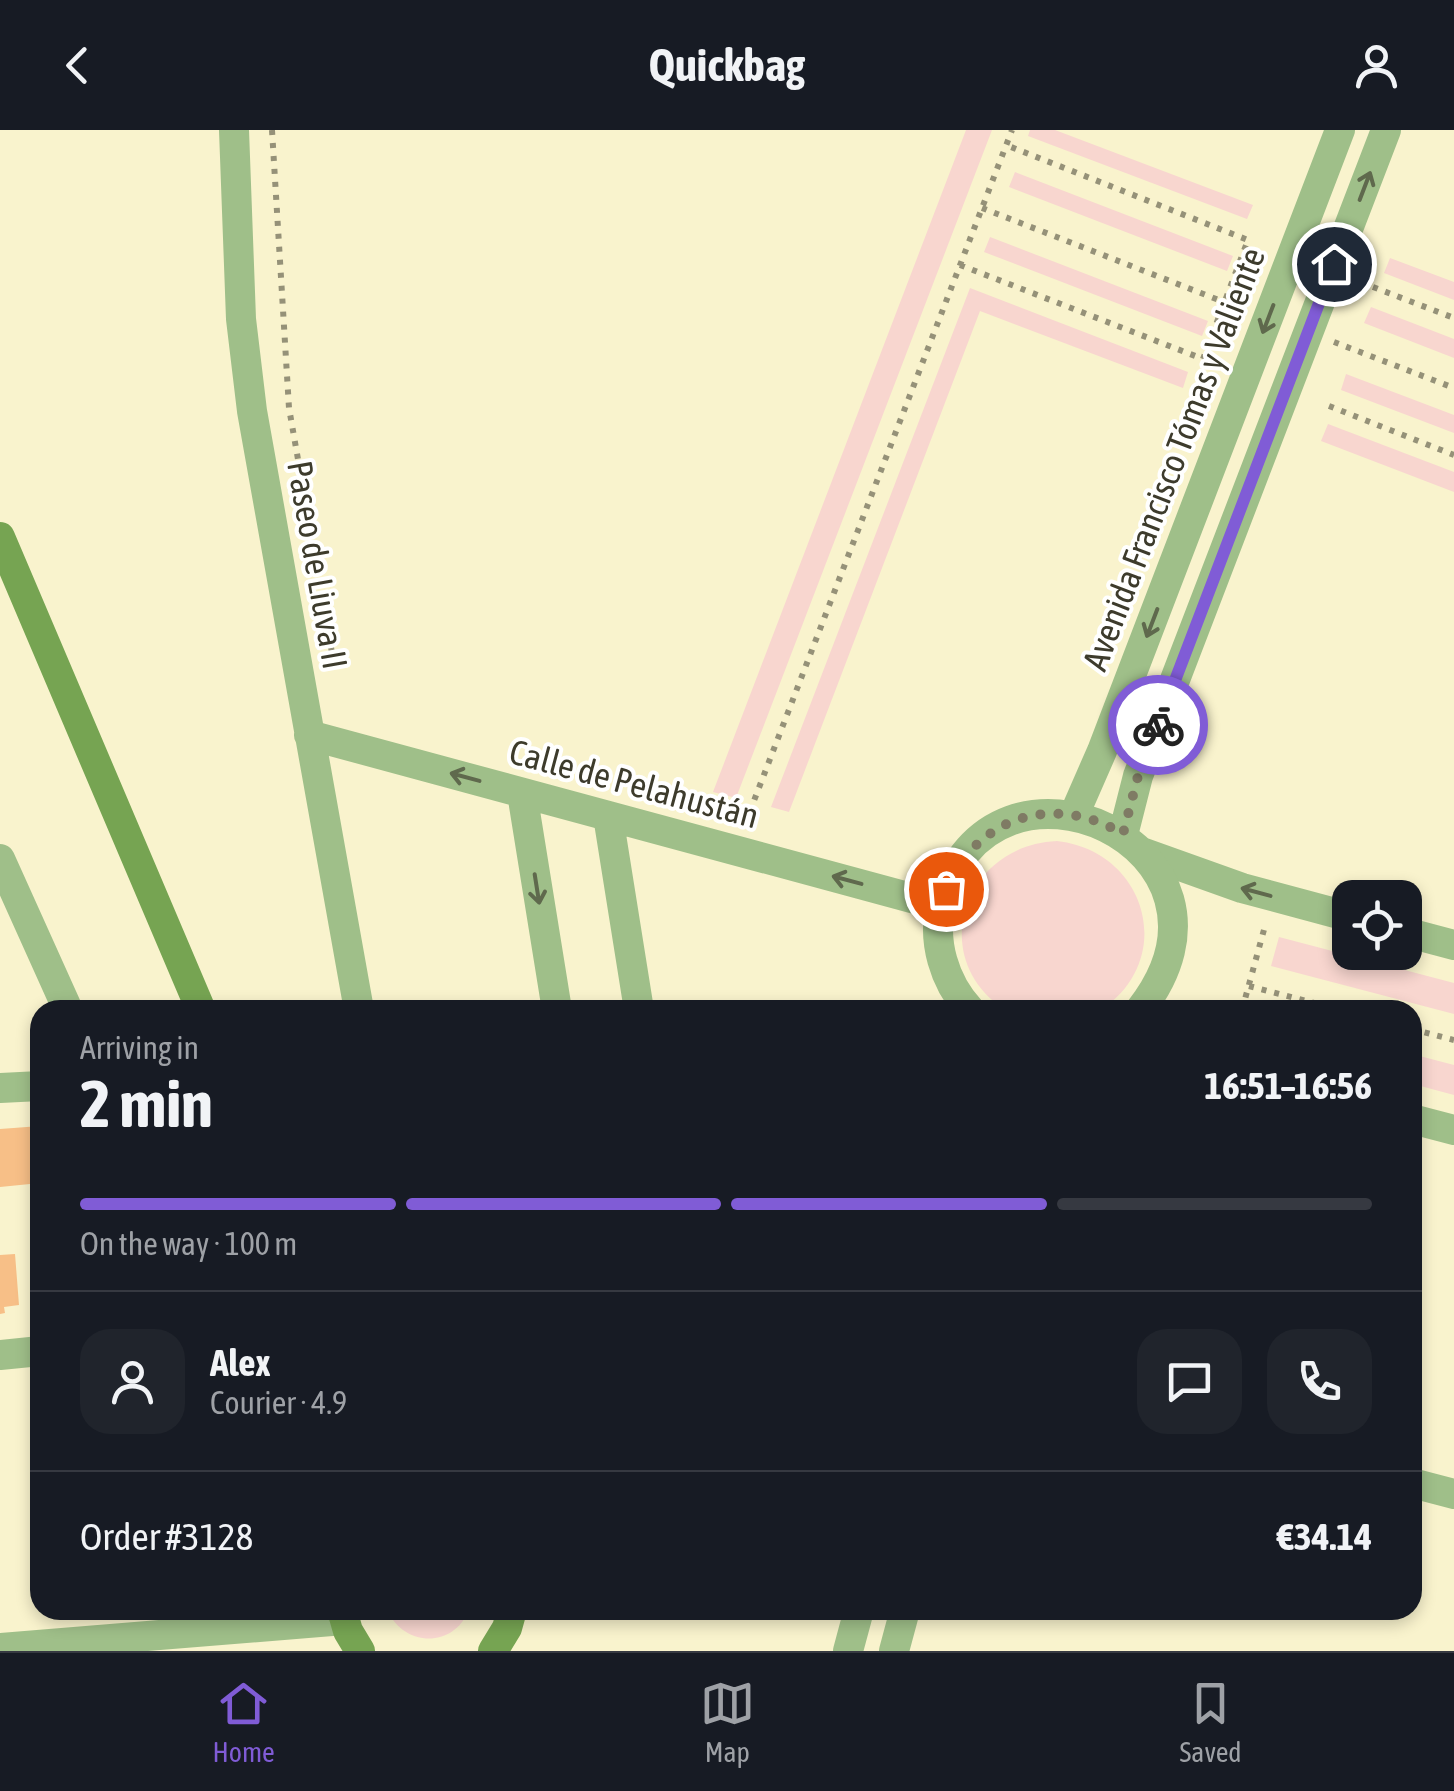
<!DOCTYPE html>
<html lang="en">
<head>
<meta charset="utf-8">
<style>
  body { margin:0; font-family:"Asap Condensed",sans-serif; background:#20242c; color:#f1f3f6; height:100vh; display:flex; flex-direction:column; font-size:38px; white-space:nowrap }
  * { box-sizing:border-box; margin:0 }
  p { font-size:32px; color:#9ea1a6 }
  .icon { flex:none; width:55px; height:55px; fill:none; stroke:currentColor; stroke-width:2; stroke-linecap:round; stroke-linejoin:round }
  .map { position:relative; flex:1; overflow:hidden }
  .side { position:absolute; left:30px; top:870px; width:1392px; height:620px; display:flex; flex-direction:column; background:#171b24; border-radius:30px; box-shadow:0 5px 15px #0003 }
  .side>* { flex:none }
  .buttons { position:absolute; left:1332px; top:750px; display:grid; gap:20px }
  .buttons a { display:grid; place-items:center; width:90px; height:90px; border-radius:20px; background:#171b24; box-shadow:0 5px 15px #0003; font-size:50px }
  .pin { position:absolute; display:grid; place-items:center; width:85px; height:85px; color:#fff; margin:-42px; border:5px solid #fff; border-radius:50%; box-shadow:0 2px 10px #0007 }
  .courier { position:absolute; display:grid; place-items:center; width:100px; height:100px; margin:-50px; border:8px solid #805cd6; border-radius:50%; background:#fff; color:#222; box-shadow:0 2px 12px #0007 }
  .overview em { font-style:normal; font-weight:700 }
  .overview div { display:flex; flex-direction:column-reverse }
  .overview { display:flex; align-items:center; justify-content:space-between; height:170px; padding:0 50px }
  h1 { font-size:65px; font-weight:700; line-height:75px }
  .bar { display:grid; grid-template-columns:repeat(4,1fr); gap:15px 10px; align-content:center; height:120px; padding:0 50px }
  .bar i { height:12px; border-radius:8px; background:#363941 }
  .bar .on { background:#805cd6 }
  .bar p { grid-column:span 4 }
  .line { display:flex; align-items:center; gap:25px; padding:0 50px; border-top:2px solid #363941 }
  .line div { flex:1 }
  .round { display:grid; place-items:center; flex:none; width:105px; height:105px; border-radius:30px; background:#20242c }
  header { display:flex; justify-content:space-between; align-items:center; height:130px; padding:0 50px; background:#171b24; font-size:45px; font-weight:700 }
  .dock { display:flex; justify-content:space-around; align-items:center; height:140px; border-top:2px solid #363941; background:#171b24; font-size:28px; color:#9ea1a6 }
  .dock a { display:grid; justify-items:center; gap:5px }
  .dock .on { color:#805cd6 }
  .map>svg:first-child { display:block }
  .green { fill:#f8d6cf }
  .building { fill:#f7bf87 }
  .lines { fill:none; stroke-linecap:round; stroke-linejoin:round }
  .path { stroke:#959178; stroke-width:6; stroke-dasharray:5 8; stroke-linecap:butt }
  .minor { stroke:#9fbf89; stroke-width:30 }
  .tertiary { stroke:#9fbf89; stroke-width:30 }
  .secondary { stroke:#76a452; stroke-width:30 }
  .oneway { stroke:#5f694d }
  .done { stroke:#7f7b64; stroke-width:10; stroke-dasharray:0 18 }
  .route { stroke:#805cd6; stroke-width:12 }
  .labels { text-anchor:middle; stroke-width:8; stroke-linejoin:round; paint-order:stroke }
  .street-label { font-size:35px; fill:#3d3b2c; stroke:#fff }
</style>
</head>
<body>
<header><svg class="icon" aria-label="back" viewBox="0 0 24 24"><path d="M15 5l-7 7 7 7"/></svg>Quickbag<svg class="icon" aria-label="person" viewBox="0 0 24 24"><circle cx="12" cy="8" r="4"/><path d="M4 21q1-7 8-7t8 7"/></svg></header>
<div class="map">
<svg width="1454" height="1521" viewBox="0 0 1454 1521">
  <rect width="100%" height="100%" fill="#f9f3cd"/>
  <!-- green -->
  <path class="green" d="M966 0H992L736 668 713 662Z
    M1030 0H1055L1253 75 1247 89 1028 6Z
    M1015 42 1233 126 1227 141 1009 57Z
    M990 107 1208 191 1202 206 984 122Z
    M1390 128 1454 152V170L1384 143Z
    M970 158 1188 242 1183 258 980 181 789 682 771 677Z
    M1371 177 1454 209V228L1364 193Z
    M1346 244 1454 285V303L1341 260Z
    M1328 294 1454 342V362L1321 311Z
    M1057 711C1146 721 1178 828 1101 880H1005C925 827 964 715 1057 711Z
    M1279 807 1454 853V884L1271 836Z
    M1412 924 1454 935V965L1413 954Z
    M387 1480H469C453 1519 404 1517 387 1480Z"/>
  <!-- building -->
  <path class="building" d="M40 996V1053L0 1057V999Z
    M15 1124 19 1175 4 1177 5 1183 0 1184V1125Z"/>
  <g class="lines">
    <!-- path -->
    <path class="path" d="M272 0 289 278 332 523
      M982 78 1242 179
      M960 135 1203 229 1248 110 1006 15
      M1373 157 1454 188
      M1334 212 1454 258
      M1329 276 1454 325
      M745 694 1012 0
      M1249 856 1341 880
      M1242 880 1265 796
      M1412 899 1454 910"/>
    <!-- minor -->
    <path class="minor" d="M234 0 241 189 252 281 359 880
      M309 605 941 776
      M522 663 557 880
      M608 686 639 880
      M1144 723 1242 758 1350 787
      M0 729 68 880
      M1405 802 1454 815
      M0 958 40 956
      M1412 989 1454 1000
      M0 1225 40 1221
      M1412 1353 1454 1364
      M0 1518 344 1490"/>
    <!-- tertiary -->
    <path class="tertiary" d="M1074 685 1102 621 1340 0
      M1123 705 1138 646 1386 0
      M970 880C944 852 932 811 941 774 989 591 1267 718 1140 880
      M848 1521 859 1480
      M894 1521 905 1480"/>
    <!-- secondary -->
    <path class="secondary" d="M0 407 201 880
      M342 1480 348 1501 360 1521
      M493 1521 507 1498 512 1480"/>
  </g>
  <!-- one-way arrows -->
  <defs><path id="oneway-shaft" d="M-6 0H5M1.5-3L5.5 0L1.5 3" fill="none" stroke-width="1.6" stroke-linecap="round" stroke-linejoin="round" transform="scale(2.5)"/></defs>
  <g class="oneway">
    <use href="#oneway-shaft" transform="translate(1365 56) rotate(-69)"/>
    <use href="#oneway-shaft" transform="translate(1268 189) rotate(111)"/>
    <use href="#oneway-shaft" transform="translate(1152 493) rotate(111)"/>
    <use href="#oneway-shaft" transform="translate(465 647) rotate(-165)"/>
    <use href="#oneway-shaft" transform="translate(847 750) rotate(-165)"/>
    <use href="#oneway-shaft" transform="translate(537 759) rotate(81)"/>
    <use href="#oneway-shaft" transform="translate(1256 762) rotate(-165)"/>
  </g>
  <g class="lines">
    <!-- done -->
    <path class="done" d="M946 759C979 685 1055 663 1123 704L1138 646 1158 595"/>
    <!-- route -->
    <path class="route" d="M1158 595 1334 134"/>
  </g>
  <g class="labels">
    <!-- street labels -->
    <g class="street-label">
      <text transform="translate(1174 329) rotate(-69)" y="12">Avenida Francisco Tómas y Valiente</text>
      <text transform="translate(317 435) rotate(80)" y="12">Paseo de Liuva II</text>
      <text transform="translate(634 654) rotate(15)" y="12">Calle de Pelahustán</text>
    </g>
  </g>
</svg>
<div class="buttons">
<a><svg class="icon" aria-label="locate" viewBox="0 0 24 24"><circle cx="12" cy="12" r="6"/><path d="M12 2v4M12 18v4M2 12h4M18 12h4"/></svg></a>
</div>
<div class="pin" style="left:946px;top:759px;background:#ea580c"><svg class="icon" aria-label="bag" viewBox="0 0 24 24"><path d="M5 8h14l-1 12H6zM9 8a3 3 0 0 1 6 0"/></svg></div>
<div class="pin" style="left:1334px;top:134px;background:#1f2937"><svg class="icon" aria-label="home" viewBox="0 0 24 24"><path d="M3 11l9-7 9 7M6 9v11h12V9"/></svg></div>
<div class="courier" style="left:1158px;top:595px"><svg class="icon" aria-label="bike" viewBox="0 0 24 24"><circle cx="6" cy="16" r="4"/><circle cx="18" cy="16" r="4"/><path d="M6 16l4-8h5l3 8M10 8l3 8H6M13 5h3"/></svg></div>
<section class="side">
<div class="overview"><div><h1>2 min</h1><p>Arriving in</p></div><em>16:51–16:56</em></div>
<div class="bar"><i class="on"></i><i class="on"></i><i class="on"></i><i></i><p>On the way · 100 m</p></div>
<div class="line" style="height:180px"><a class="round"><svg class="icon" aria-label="person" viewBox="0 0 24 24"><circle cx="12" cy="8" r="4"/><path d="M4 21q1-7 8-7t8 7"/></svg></a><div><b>Alex</b><p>Courier · 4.9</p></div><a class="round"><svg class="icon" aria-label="chat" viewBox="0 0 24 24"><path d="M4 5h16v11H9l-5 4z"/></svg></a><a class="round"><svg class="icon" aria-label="phone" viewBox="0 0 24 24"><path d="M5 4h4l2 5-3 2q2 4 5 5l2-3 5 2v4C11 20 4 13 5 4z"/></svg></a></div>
<div class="line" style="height:130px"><div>Order #3128</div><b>€34.14</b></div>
</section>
</div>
<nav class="dock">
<a class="on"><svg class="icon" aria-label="home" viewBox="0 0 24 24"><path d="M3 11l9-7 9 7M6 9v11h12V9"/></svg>Home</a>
<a><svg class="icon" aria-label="map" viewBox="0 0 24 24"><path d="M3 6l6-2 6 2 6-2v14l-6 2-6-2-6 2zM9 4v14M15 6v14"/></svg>Map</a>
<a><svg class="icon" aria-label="saved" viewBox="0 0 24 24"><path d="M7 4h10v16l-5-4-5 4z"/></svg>Saved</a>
</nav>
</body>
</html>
